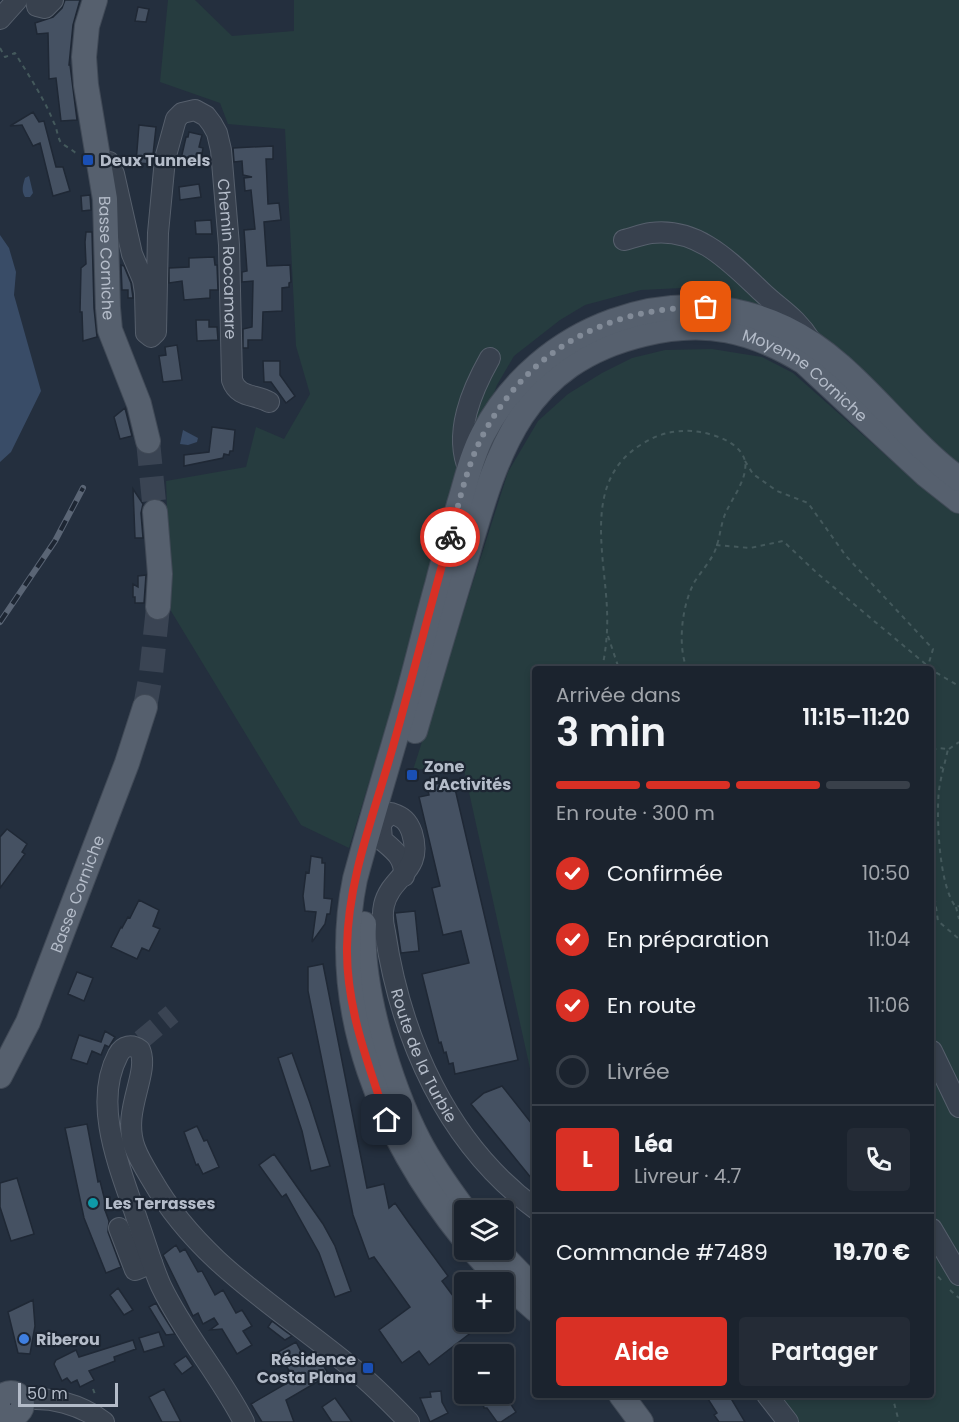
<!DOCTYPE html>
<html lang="fr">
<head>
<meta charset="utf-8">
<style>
  body { margin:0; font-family:Poppins,sans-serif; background:#242b36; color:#f1f3f6; height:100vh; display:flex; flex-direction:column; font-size:22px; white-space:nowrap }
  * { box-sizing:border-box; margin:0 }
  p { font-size:20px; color:#a0a4aa }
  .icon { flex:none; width:33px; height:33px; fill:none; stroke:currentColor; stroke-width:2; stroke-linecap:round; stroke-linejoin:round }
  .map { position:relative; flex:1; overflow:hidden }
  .details { position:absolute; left:532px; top:666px; width:402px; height:732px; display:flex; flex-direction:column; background:#1b232e; border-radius:6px; box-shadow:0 3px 9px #0003,0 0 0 2px #39404a }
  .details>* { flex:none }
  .buttons { position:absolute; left:454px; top:1200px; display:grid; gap:12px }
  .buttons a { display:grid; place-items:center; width:60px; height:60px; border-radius:6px; background:#1b232e; box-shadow:0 3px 9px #0003,0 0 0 2px #39404a; font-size:30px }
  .scale { position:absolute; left:18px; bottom:15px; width:100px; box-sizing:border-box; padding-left:6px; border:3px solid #b4bcc9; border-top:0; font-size:16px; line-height:21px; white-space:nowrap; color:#b4bcc9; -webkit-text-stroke:4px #1d2633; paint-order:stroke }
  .pin { position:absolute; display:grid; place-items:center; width:51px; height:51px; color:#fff; margin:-26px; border-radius:12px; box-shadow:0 3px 9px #0006 }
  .courier { position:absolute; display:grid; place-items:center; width:60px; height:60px; margin:-30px; border:4px solid #d93025; border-radius:50%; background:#fff; color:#222; box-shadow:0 2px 8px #0007 }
  .headline em { font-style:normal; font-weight:600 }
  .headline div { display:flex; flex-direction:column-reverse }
  .headline { display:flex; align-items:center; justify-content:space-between; height:102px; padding:0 24px }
  h1 { font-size:39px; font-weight:600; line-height:45px }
  .bar { display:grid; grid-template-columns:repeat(4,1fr); gap:9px 6px; align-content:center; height:72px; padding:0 24px }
  .bar i { height:8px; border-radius:4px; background:#39404a }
  .bar .active { background:#d93025 }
  .bar p { grid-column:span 4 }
  .line { display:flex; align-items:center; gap:15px; padding:0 24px; border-top:2px solid #39404a }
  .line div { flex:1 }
  .round { display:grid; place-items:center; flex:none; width:63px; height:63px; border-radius:6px; background:#242b36 }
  ol { padding:0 24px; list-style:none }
  li { display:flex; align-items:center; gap:18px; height:66px }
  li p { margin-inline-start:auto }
  li .icon { padding:6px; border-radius:50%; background:#d93025; color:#fff; stroke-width:4 }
  li:last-child { color:#a0a4aa }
  li i { width:33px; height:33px; border:3px solid #39404a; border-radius:50% }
  .cta { display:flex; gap:12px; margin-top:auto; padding:12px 24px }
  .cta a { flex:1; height:69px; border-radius:6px; background:#d93025; color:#fff; font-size:24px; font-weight:600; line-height:69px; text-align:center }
  .cta a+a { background:#242b36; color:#f1f3f6 }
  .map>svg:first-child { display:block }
  .green { fill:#263c3f }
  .water { fill:#394c67 }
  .building { fill:#455162; stroke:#1f2835; stroke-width:1.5 }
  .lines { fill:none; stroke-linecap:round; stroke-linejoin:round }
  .minor-tunnel { stroke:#3a4453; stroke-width:20; stroke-dasharray:20 10; stroke-linecap:butt }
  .major-tunnel { stroke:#3a4453; stroke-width:24; stroke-dasharray:24 12; stroke-linecap:butt }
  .minor-casing { stroke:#565f6c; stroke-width:22 }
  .major-casing { stroke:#414a57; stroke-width:26 }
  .path { stroke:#44595c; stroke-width:2; stroke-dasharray:4.5 4.5; stroke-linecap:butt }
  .minor { stroke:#38414e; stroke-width:20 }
  .major { stroke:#56606e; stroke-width:24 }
  .rail-casing { stroke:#5a6575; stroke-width:6 }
  .rail { stroke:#1d2633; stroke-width:4; stroke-dasharray:11; stroke-linecap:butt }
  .done { stroke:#828b98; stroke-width:6; stroke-dasharray:0 10.8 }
  .route { stroke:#d93025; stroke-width:8 }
  .transit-dot { fill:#1a4fb4; stroke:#1d2633; stroke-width:2 }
  .culture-dot { fill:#0f9aa8; stroke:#1d2633; stroke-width:2 }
  .shop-dot { fill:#3f7fe0; stroke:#1d2633; stroke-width:2 }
  .labels { text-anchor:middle; stroke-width:4.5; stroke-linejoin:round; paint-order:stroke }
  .poi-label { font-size:16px; font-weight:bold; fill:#b4bcc9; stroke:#1d2633; text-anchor:start }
  .street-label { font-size:16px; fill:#b4bcc9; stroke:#1d2633 }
</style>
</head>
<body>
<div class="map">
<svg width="959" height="1422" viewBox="0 0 959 1422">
  <rect width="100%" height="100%" fill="#242f3e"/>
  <!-- green -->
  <path class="green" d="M168 0H195L232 36 294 31V0H959V466L806 327 741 301 682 288 641 290 585 305 560 320 514 356 497 385 459 487 349 848 301 825 171 611 166 481 246 467 256 427 284 439 310 394 296 346 285 129 228 124 220 103 160 82Z
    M712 349 762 357 793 373 907 474 959 514V1422H796L779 1395H932V669H536L535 1091 463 765 413 770 508 472 538 421 568 394 602 373 632 358 665 350Z"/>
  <!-- water -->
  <path class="water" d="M29 176 33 193 30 197H25C21 191 23 185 25 178Z
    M0 235 9 248 16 272 14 295 41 391 11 452 0 462Z
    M183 430 198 438 197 442 188 445 180 444Z"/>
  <!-- building -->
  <path class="building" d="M65 0H80L73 25 69 65H70L77 120 61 121 56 78 49 79 48 33 37 34 35 23 53 17 62 8Z
    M138 7 149 9 146 22 135 21Z
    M33 112 39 122 44 121 56 167H63L70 191 53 196 40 143 33 146 22 125 10 126Z
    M139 125 156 127 152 164 136 163Z
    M189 132 202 135 199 147 203 148 201 159H193L192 162 181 159 186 137H188Z
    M273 146V159H266L268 204 279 203 281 220 264 222 267 266 290 265 291 282 289 283V287L282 288V311L263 312 262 340H248V348H243V329L252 327 253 281 242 282V272L247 271 244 230 255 229 251 190 245 191 244 178 252 177 243 175 242 161 234 162 233 148Z
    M199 184 201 197 180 200 179 187Z
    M90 195 91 210 82 211 81 196Z
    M211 220 212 234H196L195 221Z
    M86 232H92L94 308 97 337 83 341 82 312H80L81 268 86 264 85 242Z
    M214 257 215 265H217L218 290H210V298L184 300 182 281 169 283V268L189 267V258Z
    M121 265 124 266 131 283 133 298H128V290H122Z
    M196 320H209V327H217L218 340 197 341Z
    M177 345 182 380 163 382 159 356 166 355 165 347Z
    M263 361H280V375L295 396 286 403 271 382H264Z
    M125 408 132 436 120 439 114 417Z
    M212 427 235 430 233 451H230L229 455 224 454 223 458 184 466V455L209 452Z
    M133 489 143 504 141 513 143 538H135Z
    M146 575 144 603H135V597H133V584L138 587V576Z
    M453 780 518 1060 455 1074 453 1063 449 1064 446 1052 444 1053 441 1042 439 1043 422 974 469 963 461 931 443 935 432 888 440 886 419 797 429 795 427 786Z
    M7 829 27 844 22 852 25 854 0 888V837Z
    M311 856 322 858V863H325L324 898 332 899 330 914H327L325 924 312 942 316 912 305 911 303 896 306 872 309 873Z
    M139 900 159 910 153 926 160 929 149 951 142 948 137 959 111 947 121 927 122 928 128 917 130 918Z
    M415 911 419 951 401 953 395 913Z
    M323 964 367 1188 384 1184 389 1208 395 1203 409 1223 448 1276 442 1281 465 1312V1322H472L477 1328 429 1365 419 1351 402 1363 379 1330 410 1307 374 1257 369 1259 353 1215 308 991V967Z
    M77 972 93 978 84 1001 68 994Z
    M105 1031 115 1037 109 1047 105 1045 101 1055 92 1051 87 1064 71 1059 79 1035 101 1042Z
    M292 1053 310 1103 330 1166 311 1171 302 1131 278 1058Z
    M502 1086 536 1129V1184L471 1104 484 1093Z
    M87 1124 98 1182 100 1181 107 1209 105 1210 109 1221 108 1232 121 1267 106 1273 84 1218 65 1128Z
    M197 1126 204 1141 207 1140 219 1167 203 1174 198 1164 196 1165 184 1132Z
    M274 1154 323 1224 335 1246 351 1291 335 1297 319 1253 286 1194 282 1197 259 1165Z
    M17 1178 34 1234 11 1241 0 1207V1183Z
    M176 1245 180 1252 185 1249 198 1272 202 1271 215 1295 223 1290 236 1313 242 1310 252 1326 243 1331 252 1345 237 1354 222 1329 210 1330 218 1324 214 1318 203 1324 198 1313 193 1316 163 1255Z
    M118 1288 133 1310 124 1315 110 1295Z
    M33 1300 35 1326 30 1354 18 1353 8 1312Z
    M156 1303 160 1310 175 1334 166 1335 149 1307Z
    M272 1321 285 1331 292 1336 285 1340 268 1327Z
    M159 1332 164 1346 144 1352 139 1338Z
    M133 1340 136 1349 114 1357 115 1361 89 1371 94 1380 80 1387 77 1380 71 1383 67 1378 62 1381 54 1364 56 1360 76 1350 79 1357Z
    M296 1342 304 1357 307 1355 310 1361 315 1358 319 1365 322 1363 329 1375 286 1400 294 1422H262L251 1404 294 1379 278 1352Z
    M186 1356 193 1366 182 1374 174 1364Z
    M164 1389 181 1422H162L149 1397Z
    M441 1391 442 1402 448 1413 430 1422 420 1398 431 1397 430 1392Z
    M481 1394H504L516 1412 501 1422H497L487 1408H484Z
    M714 1395H729L745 1422H719L714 1415 717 1413 708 1399Z
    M335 1398 352 1422H332L322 1407Z"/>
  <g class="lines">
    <!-- minor-tunnel -->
    <path class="minor-tunnel" d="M141 1040 172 1014"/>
    <!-- major-tunnel -->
    <path class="major-tunnel" d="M148 441 155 512
      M145 707 151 674 158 607"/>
    <!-- minor casing -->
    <g class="minor-casing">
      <g id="minor">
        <path d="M36 0 37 6 45 8 53 0"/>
        <path d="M0 19 17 0"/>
        <path id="s1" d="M98 161 109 162 114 174 132 254 143 280 145 293 146 333 151 337 156 332 158 233 165 159 176 119 182 113 195 110 206 116 212 124 217 133 221 150 229 245 232 380C238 398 255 394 269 402"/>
        <path d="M624 240C633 238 642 234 651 233 699 227 731 263 762 292 781 310 796 317 811 341"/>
        <path d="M469 470C453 433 472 390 490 358"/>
        <path d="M380 815 382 840C395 851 405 858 404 876"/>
        <path id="s2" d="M367 837 391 813C403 817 408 821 412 833 424 872 391 875 384 905 382 914 383 924 385 932 401 1038 447 1144 536 1209"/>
        <path d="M932 1051 959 1107"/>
        <path d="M119 1228 135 1270 152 1263"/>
        <path d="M932 1229 959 1275"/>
        <path d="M767 1395 788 1422"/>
        <path d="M21 1400C50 1396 80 1404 104 1422"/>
        <path d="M244 1422C220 1375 184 1334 161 1286 152 1266 146 1244 138 1222 122 1173 91 1106 118 1055 123 1045 132 1044 140 1050 150 1074 121 1111 135 1148 139 1159 146 1170 152 1180 199 1262 275 1305 346 1363 369 1381 389 1401 409 1422"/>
      </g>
    </g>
    <!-- major casing -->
    <g class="major-casing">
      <g id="major">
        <path id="s3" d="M95 0 87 26 84 57 86 85 105 199 108 308 110 330 139 404 148 441"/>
        <path d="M155 512 160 574 158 607"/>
        <path id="s4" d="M415 731C431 676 447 621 464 566 496 457 518 364 644 334 705 319 752 330 804 362L925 474 959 501"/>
        <path d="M364 924C360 988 390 1084 419 1141 432 1166 448 1188 465 1211"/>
        <path id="s5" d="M0 1076 28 1022 127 763 145 707"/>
        <path d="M465 1240C383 1139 328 1010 355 879 371 820 389 761 406 702 417 663 426 624 437 585 445 554 453 524 462 494 468 473 473 453 483 434 538 327 674 275 785 328 854 361 897 433 959 479"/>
        <path d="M473 1250 494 1273 536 1310"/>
        <path d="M497 1250 536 1290"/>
        <circle cx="11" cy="1404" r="11"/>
        <path d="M621 1395 641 1422"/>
      </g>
    </g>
    <!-- path -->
    <path class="path" d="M0 48 5 57 15 53C29 76 44 98 54 123 57 128 57 135 60 141 62 145 72 149 78 155
      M745 461 753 474 777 491 808 503 846 556 933 649 928 666
      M716 545 750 548 783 541 818 574 935 672 959 686
      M608 636 619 669
      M602 669C606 650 608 630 607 610 605 554 582 480 642 444 658 434 673 430 693 431 711 433 740 441 745 461 748 478 733 497 726 512 720 525 720 542 713 555 708 564 701 572 695 581 682 604 677 645 687 669
      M949 749 959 742
      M932 750 938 748 948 749C945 763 941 776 939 790 936 816 939 887 956 907L959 906
      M932 768 934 766 943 768
      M932 880 938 921 959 939
      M956 907 959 919
      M932 1270 944 1283
      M950 1290 959 1298
      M93 1389 96 1397
      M892 1395 899 1422"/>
    <!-- minor -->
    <use href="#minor" class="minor"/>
    <!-- major -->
    <use href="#major" class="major"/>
    <!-- rail casing -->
    <g class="rail-casing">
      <path id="rail" d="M0 622 55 541 83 488"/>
    </g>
    <!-- rail -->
    <use href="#rail" class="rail"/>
  </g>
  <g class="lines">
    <!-- done -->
    <path class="done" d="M450 537C459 503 467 464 484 433 531 347 610 307 706 307"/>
    <!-- route -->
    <path class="route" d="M387 1120C368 1064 346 1007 347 947 348 882 372 819 390 757 411 684 429 610 450 537"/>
  </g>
  <!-- markers -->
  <g class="transit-dot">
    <rect x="82" y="154" width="12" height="12" rx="3"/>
    <rect x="406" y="769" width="12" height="12" rx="3"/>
    <rect x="362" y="1362" width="12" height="12" rx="3"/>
  </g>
  <circle class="culture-dot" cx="93" cy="1203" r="6"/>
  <circle class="shop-dot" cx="24" cy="1339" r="6"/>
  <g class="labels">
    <!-- poi labels -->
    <g class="poi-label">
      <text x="100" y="166">Deux Tunnels</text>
      <text x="424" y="772">Zone<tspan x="424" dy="18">d'Activités</tspan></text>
      <text x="105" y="1209">Les Terrasses</text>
      <text x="36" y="1345">Riberou</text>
      <text x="356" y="1365" text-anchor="end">Résidence<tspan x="356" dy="18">Costa Plana</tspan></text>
    </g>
    <!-- street labels -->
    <g class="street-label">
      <text dy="6" stroke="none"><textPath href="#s3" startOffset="261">Basse Corniche</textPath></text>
      <text dy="6" stroke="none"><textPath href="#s1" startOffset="597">Chemin Roccamare</textPath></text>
      <text dy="6" stroke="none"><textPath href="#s4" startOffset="660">Moyenne Corniche</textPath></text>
      <text dy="6" stroke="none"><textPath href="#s5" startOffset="198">Basse Corniche</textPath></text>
      <text dy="6" stroke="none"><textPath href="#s2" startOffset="303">Route de la Turbie</textPath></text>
    </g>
  </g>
</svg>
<div class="buttons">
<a><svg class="icon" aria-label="layers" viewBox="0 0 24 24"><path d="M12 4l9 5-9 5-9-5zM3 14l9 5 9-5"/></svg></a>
<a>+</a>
<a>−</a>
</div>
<div class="scale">50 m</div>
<div class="pin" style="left:706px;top:307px;background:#ea580c"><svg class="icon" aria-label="bag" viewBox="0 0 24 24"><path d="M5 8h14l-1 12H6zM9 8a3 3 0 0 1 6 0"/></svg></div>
<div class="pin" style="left:387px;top:1120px;background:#1f2937"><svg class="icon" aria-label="home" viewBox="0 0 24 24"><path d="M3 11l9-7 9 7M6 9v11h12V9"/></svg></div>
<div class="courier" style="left:450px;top:537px"><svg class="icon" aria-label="bike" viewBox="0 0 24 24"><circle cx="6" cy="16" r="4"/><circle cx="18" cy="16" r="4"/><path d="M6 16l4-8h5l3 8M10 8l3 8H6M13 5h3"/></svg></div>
<section class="details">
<div class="headline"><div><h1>3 min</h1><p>Arrivée dans</p></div><em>11:15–11:20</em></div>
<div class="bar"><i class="active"></i><i class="active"></i><i class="active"></i><i></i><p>En route · 300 m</p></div>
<ol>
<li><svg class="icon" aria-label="check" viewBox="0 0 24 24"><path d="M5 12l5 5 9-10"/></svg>Confirmée<p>10:50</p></li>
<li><svg class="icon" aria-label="check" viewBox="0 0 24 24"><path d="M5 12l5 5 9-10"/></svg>En préparation<p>11:04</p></li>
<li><svg class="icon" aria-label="check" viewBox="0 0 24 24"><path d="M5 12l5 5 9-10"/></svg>En route<p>11:06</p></li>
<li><i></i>Livrée</li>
</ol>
<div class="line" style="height:108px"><b class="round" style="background:#d93025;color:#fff">L</b><div><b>Léa</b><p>Livreur · 4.7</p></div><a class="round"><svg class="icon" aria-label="phone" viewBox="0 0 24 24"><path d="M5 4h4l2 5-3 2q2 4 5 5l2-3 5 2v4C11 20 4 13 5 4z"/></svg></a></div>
<div class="line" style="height:78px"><div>Commande #7489</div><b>19.70 €</b></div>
<div class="cta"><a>Aide</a><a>Partager</a></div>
</section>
</div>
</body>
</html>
